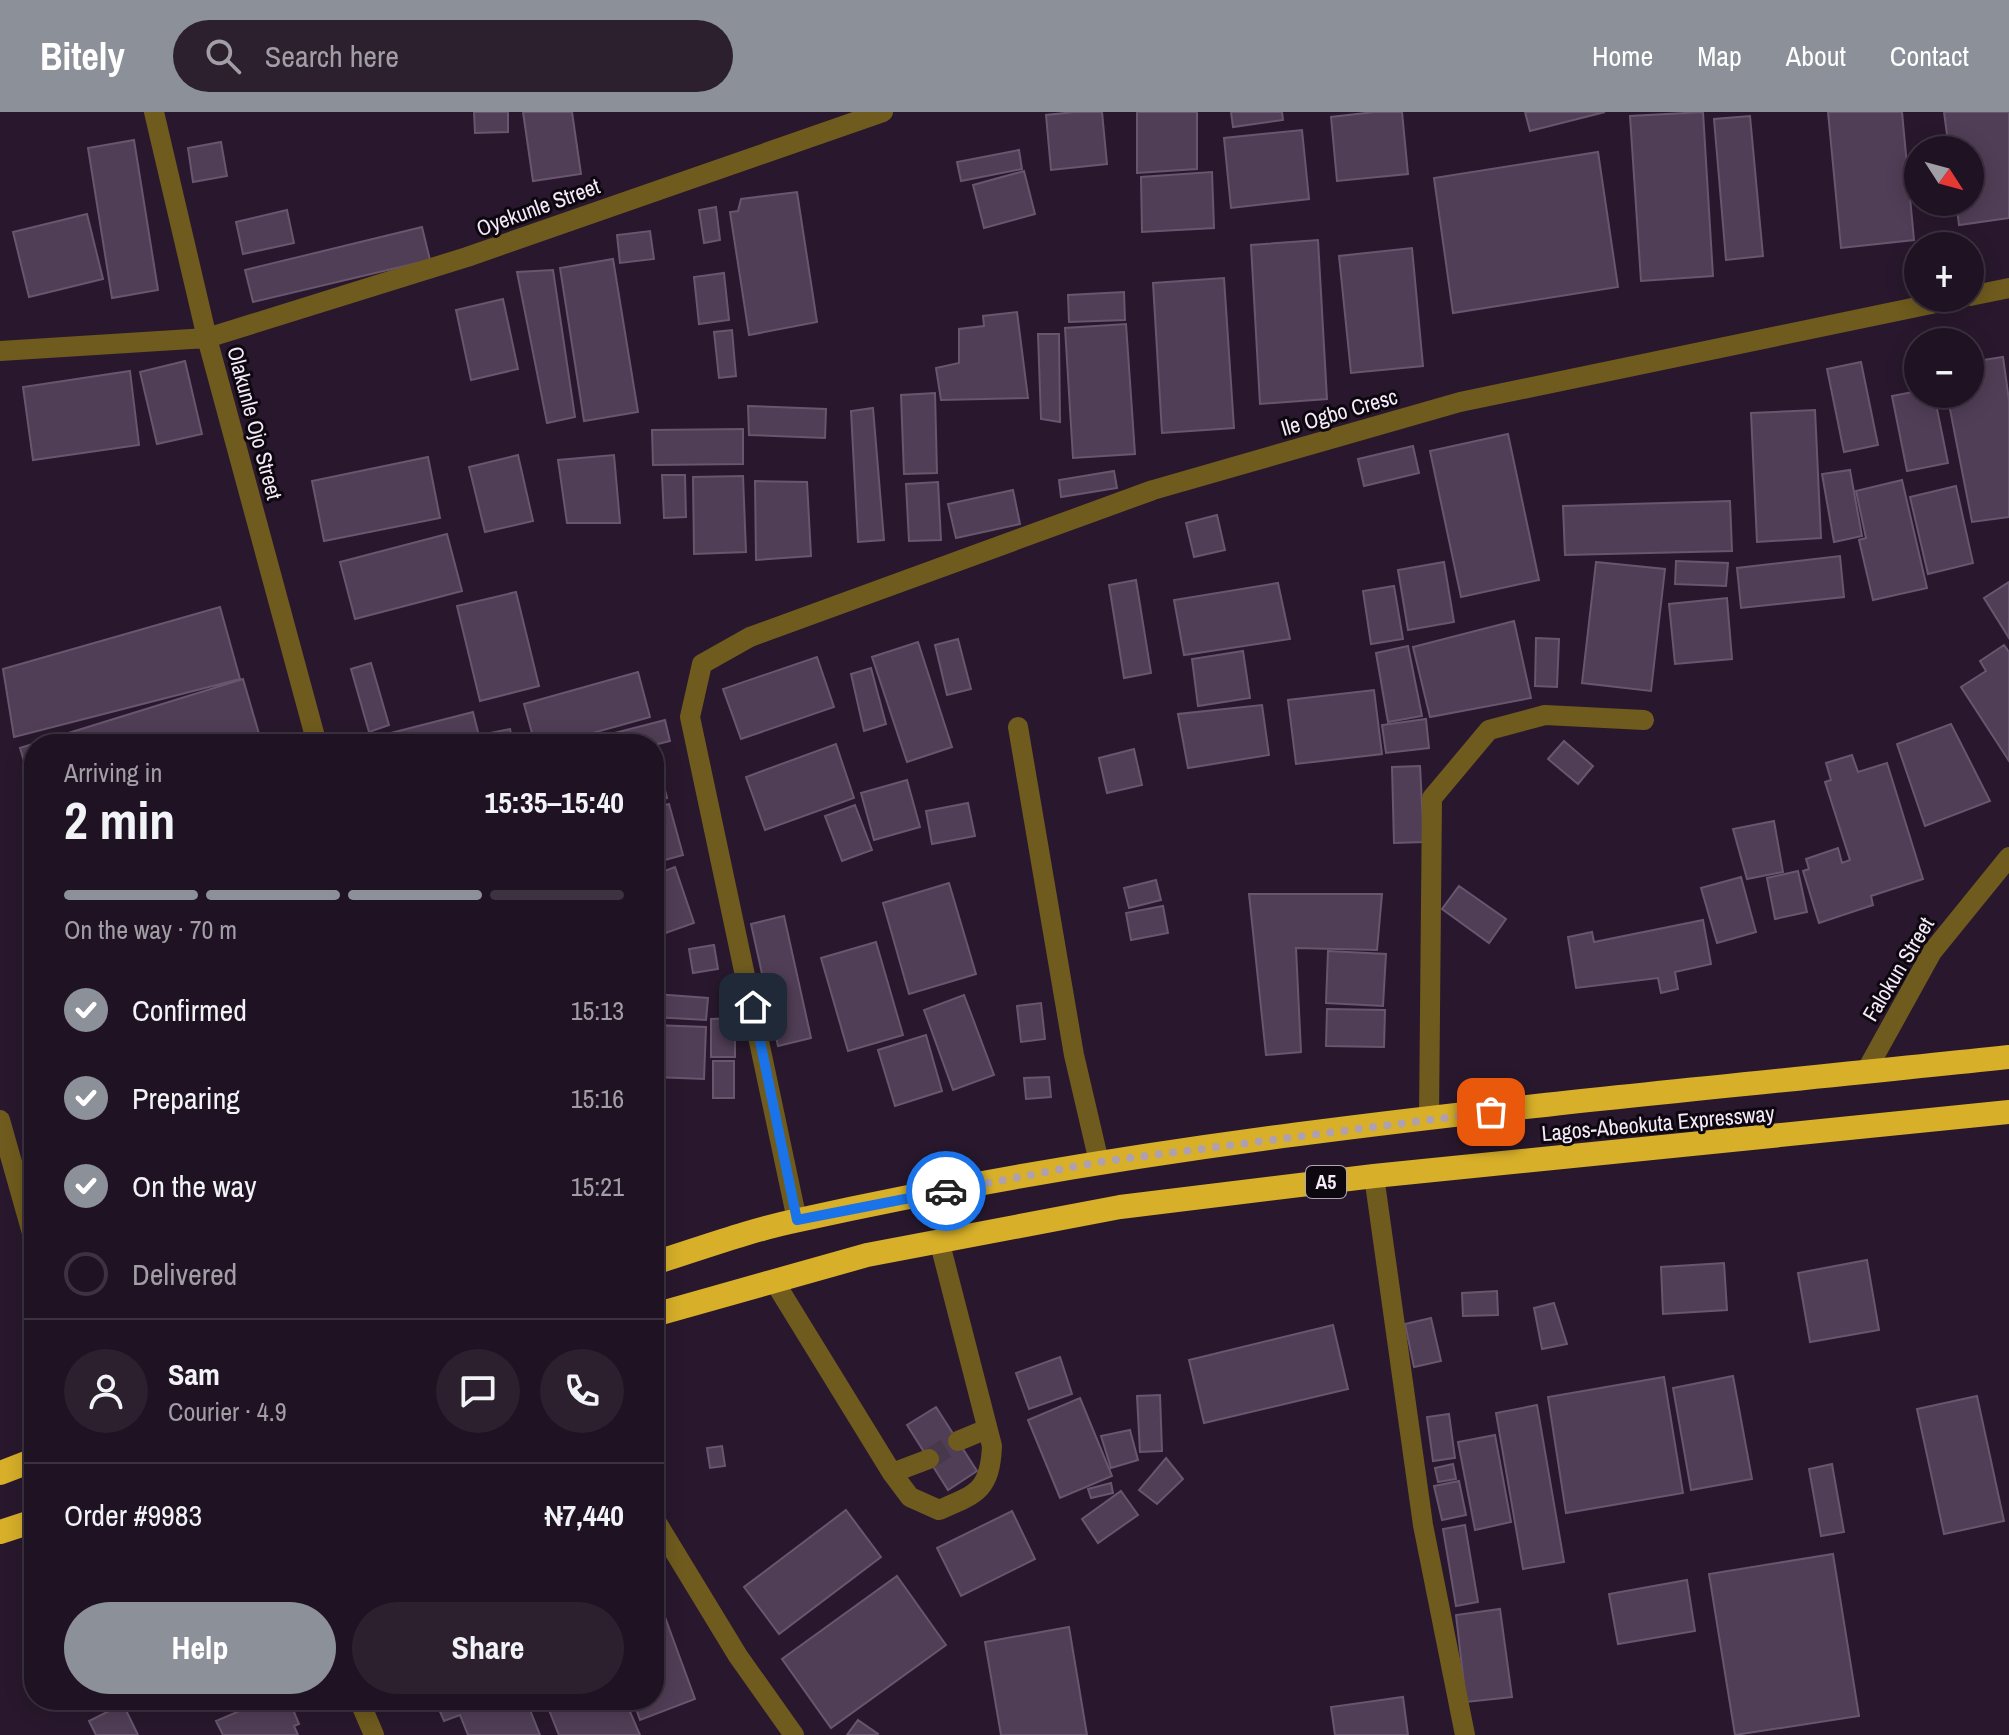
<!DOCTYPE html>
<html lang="en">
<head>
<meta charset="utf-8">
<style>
  body { margin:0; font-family:"Archivo Narrow",sans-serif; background:#2c202f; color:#f1f3f6; height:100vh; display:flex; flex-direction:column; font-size:30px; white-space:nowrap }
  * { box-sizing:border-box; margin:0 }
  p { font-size:26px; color:#a19ea5 }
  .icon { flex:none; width:44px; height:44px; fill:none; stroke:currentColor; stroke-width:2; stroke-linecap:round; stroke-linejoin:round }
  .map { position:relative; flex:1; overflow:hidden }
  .drawer { position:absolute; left:24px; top:622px; width:640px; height:976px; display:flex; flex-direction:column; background:#1f1222; border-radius:32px; box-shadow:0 4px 20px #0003,0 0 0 2px #3c3240 }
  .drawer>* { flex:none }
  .needle { width:52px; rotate:126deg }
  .buttons { position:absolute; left:1904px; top:24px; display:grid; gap:16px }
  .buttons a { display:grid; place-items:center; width:80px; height:80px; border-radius:50%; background:#1f1222; box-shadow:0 4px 20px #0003,0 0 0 2px #3c3240; font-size:40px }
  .pin { position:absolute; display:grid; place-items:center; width:68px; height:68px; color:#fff; margin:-34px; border-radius:16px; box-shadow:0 4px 12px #0006 }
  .courier { position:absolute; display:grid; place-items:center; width:80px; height:80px; margin:-40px; border:6px solid #1a73e8; border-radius:50%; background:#fff; color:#222; box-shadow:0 2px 10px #0007 }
  .headline em { font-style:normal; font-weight:700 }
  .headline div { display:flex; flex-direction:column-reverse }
  .headline { display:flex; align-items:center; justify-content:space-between; height:136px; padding:0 40px }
  h1 { font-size:52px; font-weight:700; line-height:60px }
  .bar { display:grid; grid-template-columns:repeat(4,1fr); gap:12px 8px; align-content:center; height:96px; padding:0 40px }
  .bar i { height:10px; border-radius:6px; background:#3c3240 }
  .bar .on { background:#8c9099 }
  .bar p { grid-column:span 4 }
  .line { display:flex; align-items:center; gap:20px; padding:0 40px; border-top:2px solid #3c3240 }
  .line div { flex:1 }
  .round { display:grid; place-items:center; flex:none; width:84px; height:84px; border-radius:42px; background:#2c202f }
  ol { padding:0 40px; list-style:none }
  li { display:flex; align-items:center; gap:24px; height:88px }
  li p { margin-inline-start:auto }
  li .icon { padding:8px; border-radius:50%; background:#8c9099; color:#fff; stroke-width:4 }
  li:last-child { color:#a19ea5 }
  li i { width:44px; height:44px; border:4px solid #3c3240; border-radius:50% }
  .cta { display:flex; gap:16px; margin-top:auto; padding:16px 40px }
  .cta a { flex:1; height:92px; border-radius:48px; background:#8c9099; color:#fff; font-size:32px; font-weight:700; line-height:92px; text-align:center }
  .cta a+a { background:#2c202f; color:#f1f3f6 }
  header { display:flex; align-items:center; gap:48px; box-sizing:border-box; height:112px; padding:0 40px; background:#8c9099; color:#fff }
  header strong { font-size:38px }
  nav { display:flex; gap:44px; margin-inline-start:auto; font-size:28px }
  .search { width:560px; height:72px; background:#2c202f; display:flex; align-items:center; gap:20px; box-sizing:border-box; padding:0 28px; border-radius:44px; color:#a19ea5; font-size:30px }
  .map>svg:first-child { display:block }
  .building { fill:#503e56; stroke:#68556e; stroke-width:2 }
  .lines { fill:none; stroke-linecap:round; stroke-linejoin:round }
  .minor-tunnel { stroke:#48384b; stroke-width:20; stroke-dasharray:20 10; stroke-linecap:butt }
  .minor { stroke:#6f5b1e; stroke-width:20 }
  .highway { stroke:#d7af29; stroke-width:24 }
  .done { stroke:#aea0b1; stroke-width:8; stroke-dasharray:0 14.4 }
  .route { stroke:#1a73e8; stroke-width:10 }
  .labels { text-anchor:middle; stroke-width:6; stroke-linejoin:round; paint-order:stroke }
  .shield { fill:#0d070f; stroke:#afa6b2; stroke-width:2 }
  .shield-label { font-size:20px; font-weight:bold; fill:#f5eaf8 }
  .street-label { font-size:22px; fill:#f5eaf8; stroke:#0d070f }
</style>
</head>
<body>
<header>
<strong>Bitely</strong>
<div class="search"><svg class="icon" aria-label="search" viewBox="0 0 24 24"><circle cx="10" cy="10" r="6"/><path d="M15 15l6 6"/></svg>Search here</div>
<nav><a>Home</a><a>Map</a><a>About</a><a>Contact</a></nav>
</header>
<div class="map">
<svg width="2009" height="1623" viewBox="0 0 2009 1623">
  <rect width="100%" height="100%" fill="#29182d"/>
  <!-- building -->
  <path class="building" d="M474 0H508V20L475 21Z
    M523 0H572L581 62 533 69Z
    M1074 0H1102L1107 52 1051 58 1046 3Z
    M1137 0H1197V57L1137 61Z
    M1231 0H1282L1283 8 1233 15Z
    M1374 0H1402L1408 62 1337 69 1331 5Z
    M1525 0H1605L1530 19Z
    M1703 0 1713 164 1641 169 1630 4Z
    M1828 0H1902L1914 128 1841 136Z
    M1944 0H2009V106L1959 113 1956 90H1970V38H1949Z
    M1750 4 1763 144 1726 148 1714 7Z
    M1302 18 1309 87 1231 96 1224 26Z
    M134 28 158 178 112 186 88 36Z
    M221 30 227 64 193 70 188 36Z
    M1019 38 1022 57 961 69 957 50Z
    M1598 40 1618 175 1453 201 1434 66Z
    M1024 59 1035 102 984 116 973 73Z
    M1212 60 1214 116 1142 120 1141 65Z
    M797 80 817 210 749 223 730 100 738 99 741 87Z
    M716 95 720 128 704 131 699 98Z
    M287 98 294 131 243 142 236 110Z
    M87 102 103 167 29 185 13 120Z
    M422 115 430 148 253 190 245 158Z
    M650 119 654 147 620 151 617 123Z
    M1318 128 1327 287 1260 292 1251 133Z
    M1412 136 1423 254 1351 261 1339 144Z
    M613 147 638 300 584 309 560 156Z
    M553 158 575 305 547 311 517 160Z
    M724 161 729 208 699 212 694 165Z
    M1224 166 1234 316 1162 321 1153 171Z
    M1124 180 1125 208 1069 210 1068 183Z
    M503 187 518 257 471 268 456 198Z
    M1017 200 1028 286 941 288 936 256 959 251V217L984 214 983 204Z
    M1126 212 1135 342 1073 346 1065 216Z
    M732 218 736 264 719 266 714 220Z
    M1038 222H1059L1060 310 1041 307Z
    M2003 245 2009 288V405L1972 410 1947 282H1970V250Z
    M185 249 202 322 157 332 140 260Z
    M1861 250 1878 333 1844 340 1827 257Z
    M130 259 139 333 33 348 23 275Z
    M1918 279V282H1934L1948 351 1907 359 1892 284Z
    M935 281 937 361 904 362 901 283Z
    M748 294 826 297 825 326 749 323Z
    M873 296 884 428 858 430 851 299Z
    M1815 298 1821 426 1757 430 1751 301Z
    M743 317V352L653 353 652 318Z
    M1508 322 1539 468 1461 485 1430 339Z
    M1413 334 1419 361 1364 374 1358 347Z
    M518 343 533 409 485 420 469 355Z
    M614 343 620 411H567L558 348Z
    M428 345 440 406 324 429 312 369Z
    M1850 358 1862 424 1834 430 1822 362Z
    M1114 359 1117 376 1061 385 1059 368Z
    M662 363H685L686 405 664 406Z
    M743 364 746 440 694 442 693 365Z
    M1902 368 1927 476 1873 488 1859 428 1866 426 1856 379Z
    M755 369 807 370 811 444 756 448Z
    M938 370 941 428 909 429 906 372Z
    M1956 374 1973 451 1928 462 1910 385Z
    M1013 378 1020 412 956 426 948 392Z
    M1730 389 1732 439 1565 443 1563 394Z
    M1217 403 1225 438 1194 445 1186 411Z
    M447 422 462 479 355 507 340 450Z
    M1840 444 1844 485 1741 496 1737 456Z
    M1676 449 1728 451 1726 474 1675 472Z
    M1444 450 1454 510 1408 518 1398 458Z
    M1596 450 1665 457 1651 579 1582 571Z
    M1136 468 1151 561 1124 566 1109 473Z
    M2009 470V526L1984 486Z
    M1278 471 1290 527 1184 543 1174 488Z
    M1394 474 1403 527 1371 532 1363 479Z
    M516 480 539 574 480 589 457 494Z
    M1727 486 1732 547 1675 552 1669 492Z
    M220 495 240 567 14 625 3 557Z
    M1514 509 1531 586 1430 605 1413 535Z
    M1536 526 1559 527 1557 575 1535 574Z
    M958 527 971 577 947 583 935 533Z
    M918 530 952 635 907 650 872 545Z
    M2004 533 2009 540V649L1961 575 1986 559 1980 549Z
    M1408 534 1422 604 1388 610 1376 541Z
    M1243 539 1250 586 1198 594 1192 547Z
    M817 545 834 595 741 627 723 577Z
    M371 551 389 613 369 620 351 557Z
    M871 556 886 612 864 619 851 562Z
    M638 560 650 605 553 632H535L524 592Z
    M243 567 262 632H34V682L20 636Z
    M1374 578 1382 642 1296 652 1288 588Z
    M1262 593 1269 643 1188 656 1178 602Z
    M473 600 481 632H381L379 624Z
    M1426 607 1429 636 1386 641 1382 613Z
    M665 608 670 629 654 633 667 686 654 690V632H572Z
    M1951 612 1990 689 1925 714 1897 632Z
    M510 617 513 632H486L485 622Z
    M1564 629 1593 654 1578 672 1548 647Z
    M836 632 854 686 765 718 746 665Z
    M1134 637 1142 673 1107 681 1099 646Z
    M1852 643 1858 660 1887 651 1923 767 1871 784 1873 793 1819 811 1803 759 1809 757 1806 747 1838 736 1842 751 1850 748 1825 670 1831 668 1826 651Z
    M1420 654 1424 730 1394 731 1392 655Z
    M907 668 920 715 874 728 861 681Z
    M968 691 975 724 932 732 926 699Z
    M669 692 683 743 654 751V696Z
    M855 693 872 738 842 749 825 704Z
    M1774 709 1783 760 1747 767 1733 717Z
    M675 755 694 811 654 825V763Z
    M1798 759 1807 800 1775 807 1767 766Z
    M1741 765 1756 820 1717 831 1701 776Z
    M1156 768 1161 788 1129 796 1124 776Z
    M949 771 976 862 909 882 883 791Z
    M1459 774 1506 807 1489 831 1442 797Z
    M1249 782H1382L1377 838 1296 836 1301 940 1266 943Z
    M1163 794 1168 821 1131 828 1126 801Z
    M784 804 811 926 778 934 751 812Z
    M1703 808 1711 852 1675 860 1678 877 1661 881 1658 866 1576 876 1568 825 1592 820 1594 830Z
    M876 830 903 923 848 939 821 846Z
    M714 833 718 857 693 861 689 837Z
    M1328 839 1386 842 1383 894 1326 891Z
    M655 882 708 886 706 908 654 905Z
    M964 883 994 963 953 978 924 898Z
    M1041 891 1045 927 1021 930 1017 894Z
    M1327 897 1385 898 1384 935 1326 934Z
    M735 906V945H711V907Z
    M654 913 706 915 704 967 654 965Z
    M926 923 942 979 895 994 878 938Z
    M713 949H734V986H713Z
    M1049 965 1051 985 1026 987 1024 966Z
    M34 1003V1034L24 1007Z
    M1867 1148 1879 1218 1810 1230 1798 1161Z
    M1724 1151 1727 1198 1663 1202 1661 1155Z
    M1497 1179 1498 1203 1463 1204 1462 1181Z
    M1554 1191 1567 1232 1542 1237 1534 1196Z
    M1431 1206 1441 1249 1414 1255 1405 1212Z
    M1333 1213 1348 1277 1204 1311 1189 1248Z
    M1060 1245 1072 1282 1029 1297 1016 1261Z
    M1733 1264 1752 1367 1691 1378 1673 1276Z
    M1664 1265 1683 1381 1566 1401 1548 1285Z
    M1160 1283 1162 1339 1140 1340 1137 1284Z
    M1977 1284 2004 1409 1944 1422 1917 1297Z
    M1080 1286 1112 1364 1060 1386 1028 1308Z
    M1537 1293 1564 1450 1523 1457 1496 1301Z
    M936 1295 977 1359 948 1378 907 1313Z
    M1449 1302 1455 1346 1433 1349 1427 1305Z
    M1130 1318 1138 1348 1111 1356 1101 1324Z
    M1495 1323 1511 1410 1475 1418 1458 1330Z
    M722 1334 725 1354 710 1356 707 1336Z
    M1166 1346 1183 1367 1157 1392 1139 1378Z
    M1453 1352 1456 1367 1438 1370 1435 1356Z
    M1832 1352 1844 1420 1821 1424 1809 1357Z
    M1459 1369 1466 1403 1442 1408 1434 1374Z
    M1111 1371 1113 1381 1091 1386 1088 1377Z
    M1121 1379 1138 1403 1098 1431 1082 1407Z
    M846 1398 881 1445 779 1522 744 1475Z
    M1012 1399 1035 1447 961 1484 937 1436Z
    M1465 1413 1478 1490 1456 1494 1443 1417Z
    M1833 1442 1859 1604 1735 1623 1709 1462Z
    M897 1464 946 1533 831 1616 782 1547Z
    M1687 1468 1695 1519 1618 1532 1609 1482Z
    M654 1475 695 1587 640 1608 633 1588H654Z
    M1500 1497 1512 1585 1466 1590 1456 1503Z
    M1069 1515 1087 1623H1001L985 1530Z
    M1403 1585 1408 1623H1335L1331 1595Z
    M289 1588 299 1612 294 1614 298 1623H223L216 1609 249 1595 247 1589 250 1588Z
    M435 1588H526L540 1623H468L460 1603 444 1609Z
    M545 1588H625L640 1623H559Z
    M123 1592 138 1623H96L89 1609Z
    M858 1608 878 1622 877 1623H847Z"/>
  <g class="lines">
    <!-- minor-tunnel -->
    <path class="minor-tunnel" d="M929 1347 958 1329"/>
    <!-- minor -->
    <path class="minor" d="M154 0 207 226 317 632
      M1970 184 2009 176
      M0 239 207 226 467 145 883 0
      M1018 615 1074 943 1099 1050
      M1865 961 1932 840 2009 745
      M1429 1006 1432 686 1489 618 1545 603 1644 608
      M0 1008 34 1128
      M1374 1064 1423 1413 1465 1623
      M797 1108 690 605 702 552 750 525 1153 378 1460 290 1960 186
      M774 1169 892 1361 910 1385 939 1398C977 1382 990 1378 992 1334L939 1128
      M958 1329 987 1317
      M892 1361 929 1347
      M654 1406 738 1544 794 1623
      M359 1588 374 1623"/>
    <!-- highway -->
    <path class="highway" d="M654 1151C702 1136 750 1118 799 1108 1197 1019 1605 988 2009 945
      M654 1203 867 1143 1120 1095 1374 1064 2009 1000
      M0 1361 34 1348
      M0 1420 34 1409"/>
  </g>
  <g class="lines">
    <!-- done -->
    <path class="done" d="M946 1079 1099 1050 1491 1000"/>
    <!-- route -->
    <path class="route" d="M753 895 797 1108 946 1079"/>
  </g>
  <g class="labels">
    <!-- shield labels -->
    <rect class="shield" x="1306" y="1054" width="40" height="32" rx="6"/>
    <g class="shield-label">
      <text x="1326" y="1077">A5</text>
    </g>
    <!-- street labels -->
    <g class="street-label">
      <text transform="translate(538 95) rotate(-20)" y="8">Oyekunle Street</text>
      <text transform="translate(1339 300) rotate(-16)" y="8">Ile Ogbo Cresc</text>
      <text transform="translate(255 311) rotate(75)" y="8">Olakunle Ojo Street</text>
      <text transform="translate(1898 857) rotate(-59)" y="8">Falokun Street</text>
      <text transform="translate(1658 1011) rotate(-5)" y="8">Lagos-Abeokuta Expressway</text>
    </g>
  </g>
</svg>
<div class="buttons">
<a><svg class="needle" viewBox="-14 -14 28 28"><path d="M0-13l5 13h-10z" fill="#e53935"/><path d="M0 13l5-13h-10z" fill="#a19ea5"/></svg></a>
<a>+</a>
<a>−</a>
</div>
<div class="pin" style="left:1491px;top:1000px;background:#ea580c"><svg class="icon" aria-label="bag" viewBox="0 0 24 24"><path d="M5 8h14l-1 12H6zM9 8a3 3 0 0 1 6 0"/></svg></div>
<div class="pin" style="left:753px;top:895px;background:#1f2937"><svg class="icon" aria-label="home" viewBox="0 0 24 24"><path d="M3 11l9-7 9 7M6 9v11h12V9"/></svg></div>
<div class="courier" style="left:946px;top:1079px"><svg class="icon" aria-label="car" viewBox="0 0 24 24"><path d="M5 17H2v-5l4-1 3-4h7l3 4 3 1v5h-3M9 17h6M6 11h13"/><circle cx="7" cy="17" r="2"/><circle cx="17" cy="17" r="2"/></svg></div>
<section class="drawer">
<div class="headline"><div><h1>2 min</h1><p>Arriving in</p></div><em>15:35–15:40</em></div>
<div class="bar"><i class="on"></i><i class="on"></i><i class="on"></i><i></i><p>On the way · 70 m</p></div>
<ol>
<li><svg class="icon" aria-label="check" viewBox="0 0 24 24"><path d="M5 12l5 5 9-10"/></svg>Confirmed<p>15:13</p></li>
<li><svg class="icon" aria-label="check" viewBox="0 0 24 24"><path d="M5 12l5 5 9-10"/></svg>Preparing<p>15:16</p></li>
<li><svg class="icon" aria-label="check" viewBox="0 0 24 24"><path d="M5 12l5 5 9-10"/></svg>On the way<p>15:21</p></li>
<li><i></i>Delivered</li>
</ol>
<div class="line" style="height:144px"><a class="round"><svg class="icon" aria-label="person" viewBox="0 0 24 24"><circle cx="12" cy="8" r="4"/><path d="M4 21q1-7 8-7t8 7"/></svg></a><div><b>Sam</b><p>Courier · 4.9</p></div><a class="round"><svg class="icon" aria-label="chat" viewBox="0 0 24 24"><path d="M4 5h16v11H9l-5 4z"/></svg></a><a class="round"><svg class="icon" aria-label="phone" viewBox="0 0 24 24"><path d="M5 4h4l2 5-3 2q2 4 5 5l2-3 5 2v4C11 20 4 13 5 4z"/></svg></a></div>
<div class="line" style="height:104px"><div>Order #9983</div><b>₦7,440</b></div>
<div class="cta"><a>Help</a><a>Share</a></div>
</section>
</div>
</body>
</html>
